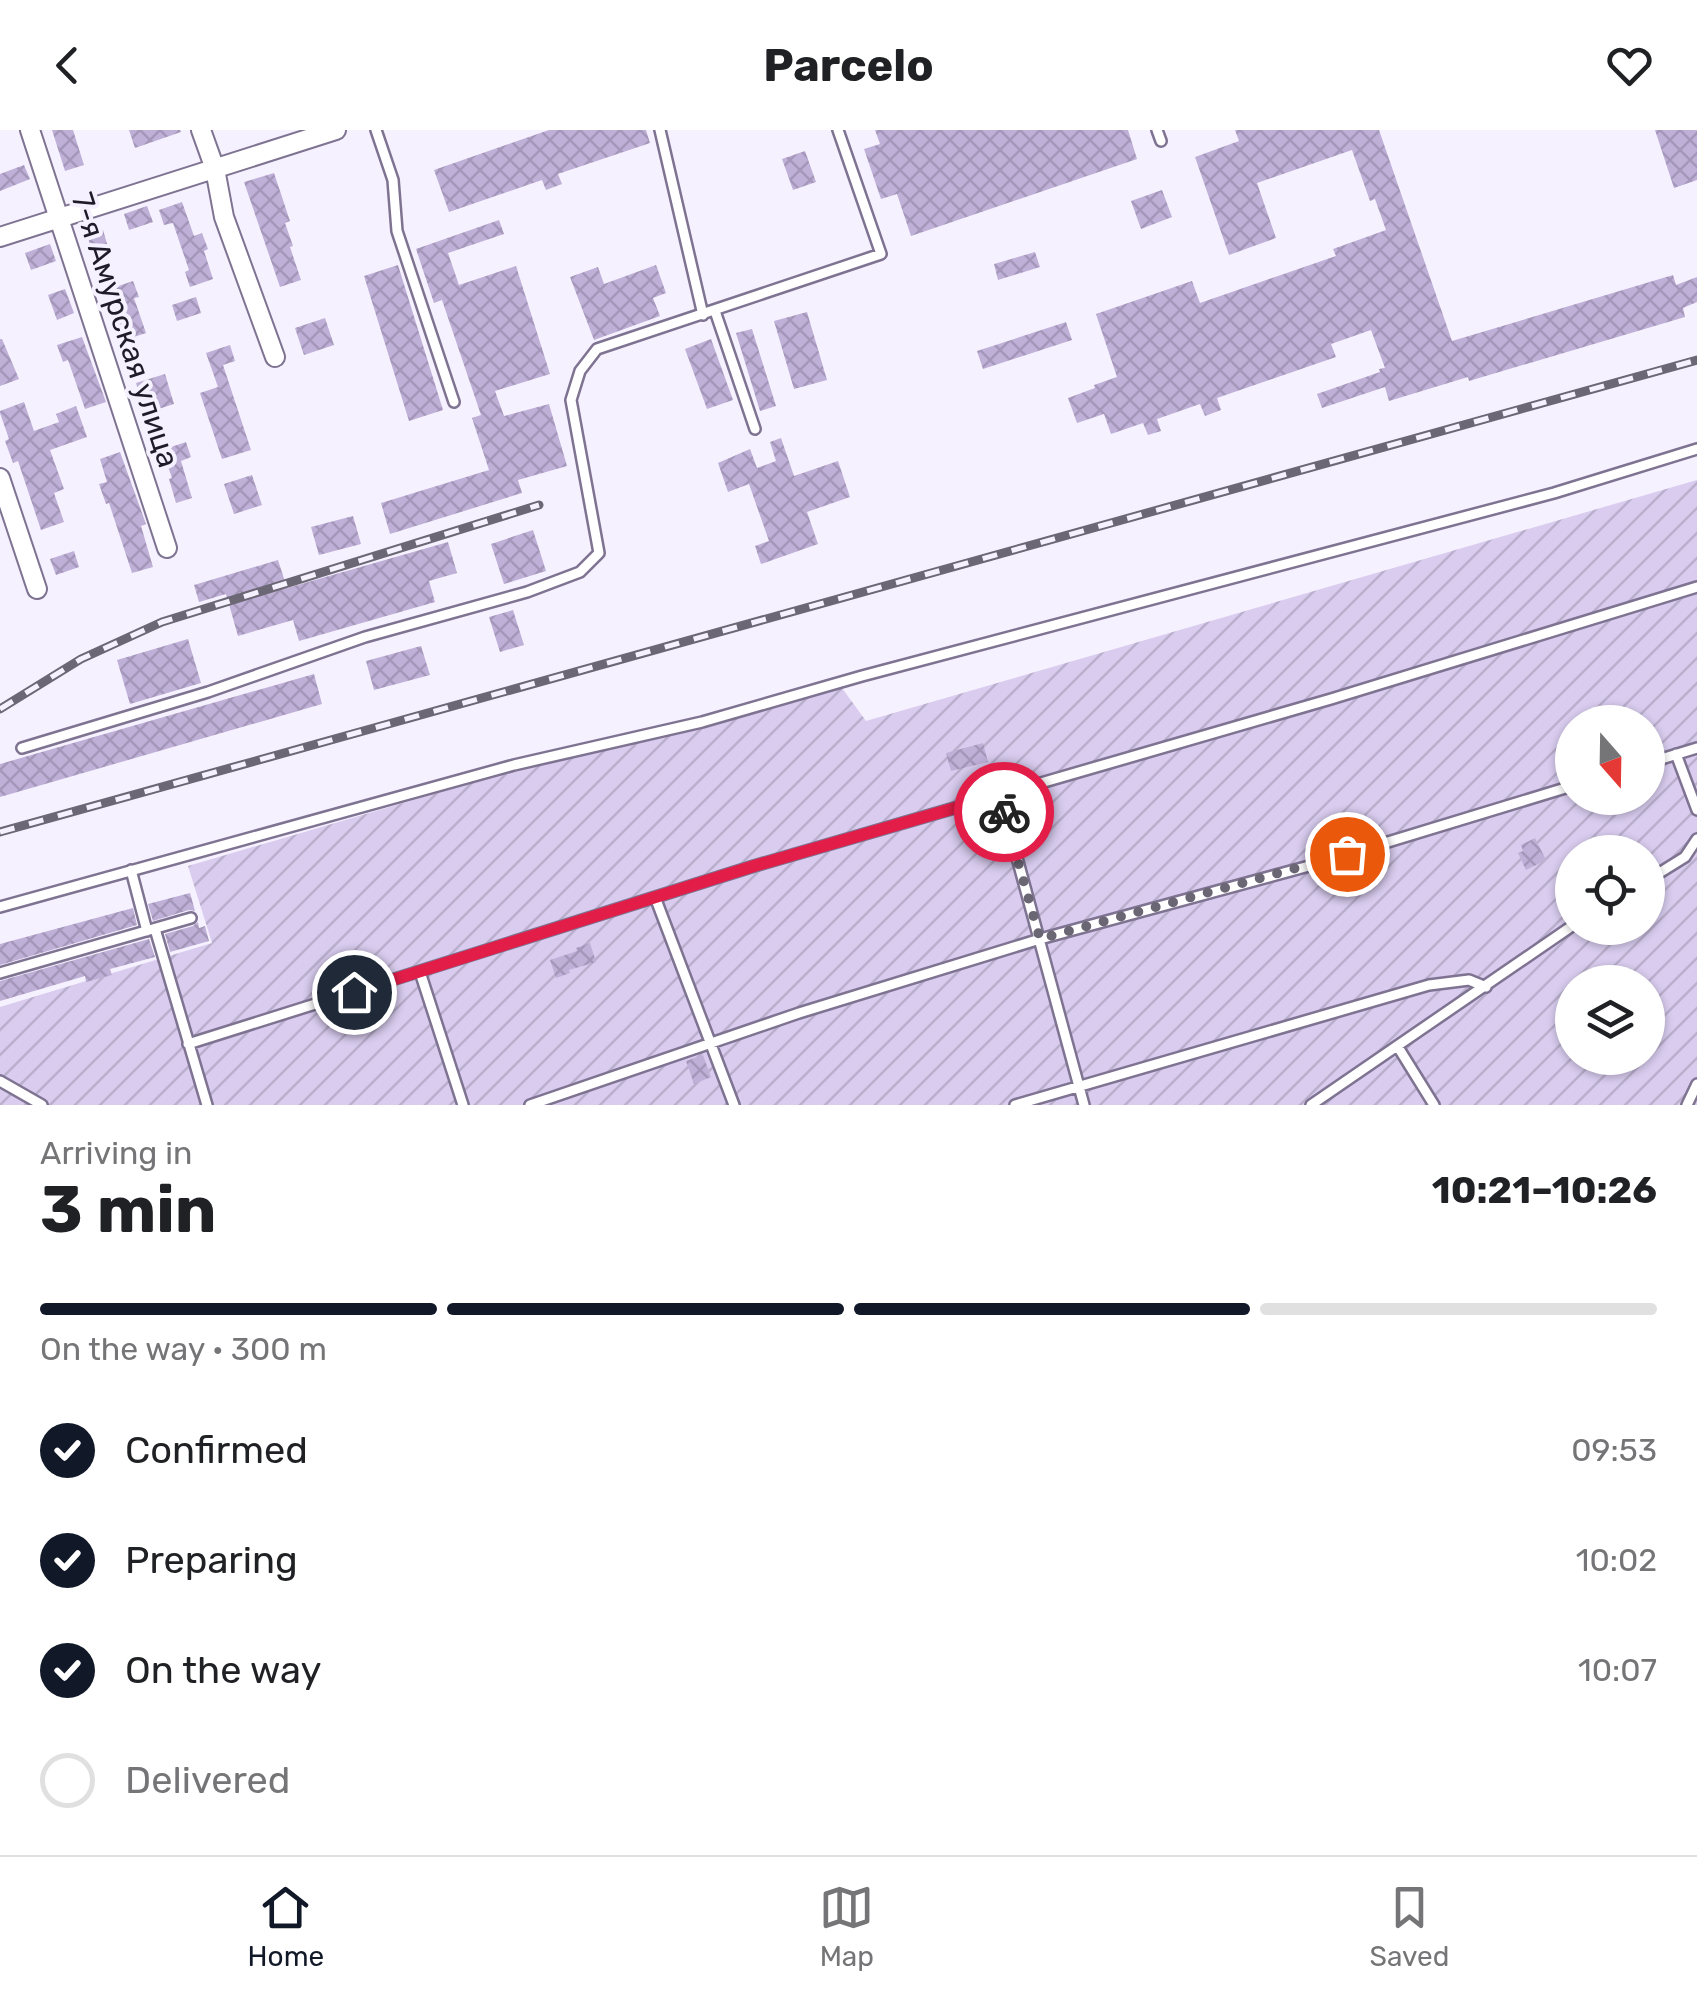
<!DOCTYPE html>
<html lang="en">
<head>
<meta charset="utf-8">
<style>
  body { margin:0; font-family:Rubik,sans-serif; background:#f2f2f2; color:#202124; height:100vh; display:flex; flex-direction:column; font-size:38px; white-space:nowrap }
  * { box-sizing:border-box; margin:0 }
  p { font-size:32px; color:#757577 }
  .icon { flex:none; width:55px; height:55px; fill:none; stroke:currentColor; stroke-width:2; stroke-linecap:round; stroke-linejoin:round }
  .map { position:relative; height:975px; overflow:hidden }
  .drawer { display:flex; flex-direction:column; background:#fff; flex:1 }
  .drawer>* { flex:none }
  .needle { width:65px; rotate:160deg }
  .tools { position:absolute; left:1555px; top:575px; display:grid; gap:20px }
  .tools a { display:grid; place-items:center; width:110px; height:110px; border-radius:50%; background:#fff; box-shadow:0 2px 8px #0004; font-size:50px }
  .pin { position:absolute; display:grid; place-items:center; width:85px; height:85px; color:#fff; margin:-42px; border:5px solid #fff; border-radius:50%; box-shadow:0 2px 10px #0007 }
  .courier { position:absolute; display:grid; place-items:center; width:100px; height:100px; margin:-50px; border:8px solid #e11d48; border-radius:50%; background:#fff; color:#222; box-shadow:0 2px 12px #0007 }
  .headline em { font-style:normal; font-weight:700 }
  .headline div { display:flex; flex-direction:column-reverse }
  .headline { display:flex; align-items:center; justify-content:space-between; height:170px; padding:0 40px }
  h1 { font-size:65px; font-weight:700; line-height:75px }
  .bar { display:grid; grid-template-columns:repeat(4,1fr); gap:15px 10px; align-content:center; height:120px; padding:0 40px }
  .bar i { height:12px; border-radius:8px; background:#e0e0e0 }
  .bar .active { background:#111827 }
  .bar p { grid-column:span 4 }
  ol { padding:0 40px; list-style:none }
  li { display:flex; align-items:center; gap:30px; height:110px }
  li p { margin-inline-start:auto }
  li .icon { padding:10px; border-radius:50%; background:#111827; color:#fff; stroke-width:4 }
  li:last-child { color:#757577 }
  li i { width:55px; height:55px; border:5px solid #e0e0e0; border-radius:50% }
  header { display:flex; justify-content:space-between; align-items:center; height:130px; padding:0 40px; background:#fff; font-size:45px; font-weight:700 }
  .tabs { display:flex; justify-content:space-around; align-items:center; height:140px; border-top:2px solid #e0e0e0; background:#fff; font-size:28px; color:#757577 }
  .tabs a { display:grid; justify-items:center; gap:5px }
  .tabs .active { color:#111827 }
  .map>svg:first-child { display:block }
  .garden { fill:url(#garden-furrows); fill-rule:evenodd }
  .building { fill:url(#building-cross-hatch) }
  .lines { fill:none; stroke-linecap:round; stroke-linejoin:round }
  .lane-casing { stroke:#7f7392; stroke-width:14 }
  .street-casing { stroke:#7f7392; stroke-width:22 }
  .lane { stroke:#fff; stroke-width:9 }
  .street { stroke:#fff; stroke-width:18 }
  .rail-casing { stroke:#6c6774; stroke-width:9 }
  .rail { stroke:#f6f1ff; stroke-width:5; stroke-dasharray:15; stroke-linecap:butt }
  .done { stroke:#6b6673; stroke-width:10; stroke-dasharray:0 18 }
  .route { stroke:#e11d48; stroke-width:12 }
  .labels { text-anchor:middle; stroke-width:8; stroke-linejoin:round; paint-order:stroke }
  .street-label { font-size:30px; fill:#201b28; stroke:#f6f1ff }
</style>
</head>
<body>
<header><svg class="icon" aria-label="back" viewBox="0 0 24 24"><path d="M15 5l-7 7 7 7"/></svg>Parcelo<svg class="icon" aria-label="heart" viewBox="0 0 24 24"><path d="M12 20l-8-8c-3-5 5-10 8-4 3-6 11-1 8 4z"/></svg></header>
<div class="map">
<svg width="1697" height="975" viewBox="0 0 1697 975">
  <defs>
    <pattern id="garden-furrows" width="10" height="10" patternUnits="userSpaceOnUse" patternTransform="scale(2.5)"><rect width="10" height="10" fill="#d9ccef"/><path d="M-1 1l2-2M0 10L10 0M9 11l2-2" fill="none" stroke="#baafcd"/></pattern>
    <pattern id="building-cross-hatch" width="8" height="8" patternUnits="userSpaceOnUse" patternTransform="scale(2.5)"><rect width="8" height="8" fill="#bfb0d8"/><path d="M0 0l8 8M0 8l8-8" fill="none" stroke="#a497b9"/></pattern>
  </defs>
  <rect width="100%" height="100%" fill="#f6f1ff"/>
  <!-- garden -->
  <path class="garden" d="M1697 350V975H0V877L212 813 188 736 834 547 866 591ZM1572 592H1648V668H1572ZM1572 722H1648V798H1572ZM1572 852H1648V928H1572Z"/>
  <!-- building -->
  <path class="building" d="M52 0H73L84 35 65 41Z
    M129 0H180L181 2 135 18Z
    M549 0H646L650 13 558 44 562 54 546 60 542 50 449 82 434 40Z
    M875 0H1128L1137 29 911 106 897 64 881 69 864 19 880 14Z
    M1235 0H1379L1452 211 1673 145 1676 155 1697 147V172L1683 178 1685 187 1469 251 1468 247 1389 271 1385 257 1322 278 1317 264 1380 242 1379 239 1385 238 1371 200 1331 214 1336 227 1217 268 1221 280 1205 286 1200 274 1157 289 1161 301 1148 305 1143 293 1111 304 1104 284 1077 293 1068 268 1095 258 1094 255 1117 247 1096 184 1192 151 1200 173 1336 126 1333 119 1386 100 1375 69 1370 71 1352 20 1257 53 1276 108 1229 125 1195 27 1239 11Z
    M1655 0H1697V50L1674 58Z
    M805 21 816 52 793 60 782 29Z
    M24 35 30 49 0 61V44Z
    M274 43 290 91 285 93 293 116 290 117 301 150 280 157 244 52Z
    M1162 60 1172 87 1141 99 1131 71Z
    M182 72 194 106 202 103 208 119 204 121 213 149 190 157 185 142 189 140 173 93 164 95 159 80Z
    M147 76 153 92 129 100 124 84Z
    M499 90 504 104 448 123 459 155 516 136 550 244 495 261 504 286 549 274 567 336 518 350 522 363 390 404 381 373 489 340 472 288 481 285 442 170 434 173 416 119Z
    M103 100 110 124 94 128 87 105Z
    M50 114 56 131 31 140 25 123Z
    M1035 122 1040 137 998 150 994 134Z
    M398 135 443 280 409 291 364 146Z
    M656 135 666 163 653 168 660 186 594 210 570 147 598 137 604 154Z
    M133 151 139 167 134 168 146 203 122 211 117 195 121 193 110 159Z
    M65 159 74 183 57 190 48 165Z
    M196 167 201 183 177 191 172 175Z
    M807 182 827 250 794 259 774 191Z
    M325 188 334 215 304 225 295 198Z
    M1066 192 1072 210 983 239 977 221Z
    M752 199 776 276 760 281 736 203Z
    M82 207 106 272 85 279 68 230 63 232 57 215Z
    M0 209H2L19 249 0 256Z
    M711 209 733 270 707 279 685 219Z
    M230 215 235 231 223 235 251 320 222 329 200 263 218 257 206 223Z
    M165 244 174 274 146 283 136 253Z
    M24 272 34 301 59 292 56 284 76 276 87 307 50 320 64 359 54 363 64 392 41 400 18 331 13 333 5 311 9 309 0 283V281Z
    M781 308 794 346 838 331 850 367 807 382 818 414 761 434 755 416 769 411 749 354 728 362 718 333 750 319 757 338 776 331 770 312Z
    M186 312 191 327 181 331 192 368 176 373 169 349 172 348 162 320Z
    M120 322 146 394 141 396 153 437 132 443 109 373 106 374 99 354 107 352 100 329Z
    M252 345 262 375 234 384 224 354Z
    M353 386 361 414 319 425 311 397Z
    M533 400 546 441 504 454 491 414Z
    M448 412 457 443 429 451 435 472 299 511 293 490 238 506 226 464 199 472 194 455 278 430 287 458Z
    M74 421 79 437 56 445 50 429Z
    M513 480 524 515 500 522 489 487Z
    M188 509 201 553 130 574 117 530Z
    M421 516 430 545 374 560 366 531Z
    M314 544 322 574 0 667V634Z
    M983 613 988 632 951 641 946 623Z
    M1535 708 1546 730 1526 740 1518 723 1523 721 1521 715Z
    M190 763 195 781 189 780 153 791 148 774Z
    M133 778 137 795 0 835V814Z
    M198 792 199 798 205 796 209 811 170 822 165 804 193 796Z
    M149 809 155 827 110 839 112 845 86 852 85 846 0 871V851Z
    M590 813 596 832 569 840 570 843 556 848 550 830 577 821 576 818Z
    M703 925 711 947 694 954 686 931Z"/>
  <g class="lines">
    <!-- lane casing -->
    <g class="lane-casing">
      <path id="lane" d="M376 0 393 50 397 101 454 272
        M660 0 703 185
        M1157 0 1161 11
        M715 181 755 299
        M22 618 208 562 365 507 527 462 580 442 599 423 571 270 580 241 597 219 881 124 838 0
        M1676 624 1697 680
        M1648 633 1697 618
        M1000 665 1084 975
        M131 740 147 801
        M1648 750 1685 727 1697 709
        M655 767 734 975
        M0 777 514 635 702 592 862 546 1554 363 1697 319
        M155 799 207 975
        M420 842 463 975
        M0 843 191 788
        M188 914 754 736 1331 569 1697 457
        M1398 917 1434 975
        M0 951 42 975
        M530 975 799 883 1040 809 1309 736 1572 656
        M1015 975 1429 855 1469 850 1486 857
        M1311 975 1572 796
        M1687 975 1697 954"/>
    </g>
    <!-- street casing -->
    <g class="street-casing">
      <path id="street" d="M30 0 167 418
        M201 0 215 39 224 87 275 227
        M0 107 336 0
        M0 348 37 459"/>
    </g>
    <!-- lane -->
    <use href="#lane" class="lane"/>
    <!-- street -->
    <use href="#street" class="street"/>
    <!-- rail casing -->
    <g class="rail-casing">
      <path id="rail" d="M0 579 81 529 162 492 539 375
        M0 702 1697 230"/>
    </g>
    <!-- rail -->
    <use href="#rail" class="rail"/>
  </g>
  <g class="lines">
    <!-- done -->
    <path class="done" d="M1004 682 1040 809 1347 724"/>
    <!-- route -->
    <path class="route" d="M354 862 754 736 1000 665 1004 682"/>
  </g>
  <g class="labels">
    <!-- street labels -->
    <g class="street-label">
      <text transform="translate(125 200) rotate(72)" y="10">7-я Амурская улица</text>
    </g>
  </g>
</svg>
<div class="tools">
<a><svg class="needle" viewBox="-14 -14 28 28"><path d="M0-13l5 13h-10z" fill="#e53935"/><path d="M0 13l5-13h-10z" fill="#757577"/></svg></a>
<a><svg class="icon" aria-label="locate" viewBox="0 0 24 24"><circle cx="12" cy="12" r="6"/><path d="M12 2v4M12 18v4M2 12h4M18 12h4"/></svg></a>
<a><svg class="icon" aria-label="layers" viewBox="0 0 24 24"><path d="M12 4l9 5-9 5-9-5zM3 14l9 5 9-5"/></svg></a>
</div>
<div class="pin" style="left:1347px;top:724px;background:#ea580c"><svg class="icon" aria-label="bag" viewBox="0 0 24 24"><path d="M5 8h14l-1 12H6zM9 8a3 3 0 0 1 6 0"/></svg></div>
<div class="pin" style="left:354px;top:862px;background:#1f2937"><svg class="icon" aria-label="home" viewBox="0 0 24 24"><path d="M3 11l9-7 9 7M6 9v11h12V9"/></svg></div>
<div class="courier" style="left:1004px;top:682px"><svg class="icon" aria-label="bike" viewBox="0 0 24 24"><circle cx="6" cy="16" r="4"/><circle cx="18" cy="16" r="4"/><path d="M6 16l4-8h5l3 8M10 8l3 8H6M13 5h3"/></svg></div>
</div>
<section class="drawer">
<div class="headline"><div><h1>3 min</h1><p>Arriving in</p></div><em>10:21–10:26</em></div>
<div class="bar"><i class="active"></i><i class="active"></i><i class="active"></i><i></i><p>On the way · 300 m</p></div>
<ol>
<li><svg class="icon" aria-label="check" viewBox="0 0 24 24"><path d="M5 12l5 5 9-10"/></svg>Confirmed<p>09:53</p></li>
<li><svg class="icon" aria-label="check" viewBox="0 0 24 24"><path d="M5 12l5 5 9-10"/></svg>Preparing<p>10:02</p></li>
<li><svg class="icon" aria-label="check" viewBox="0 0 24 24"><path d="M5 12l5 5 9-10"/></svg>On the way<p>10:07</p></li>
<li><i></i>Delivered</li>
</ol>
</section>
<nav class="tabs">
<a class="active"><svg class="icon" aria-label="home" viewBox="0 0 24 24"><path d="M3 11l9-7 9 7M6 9v11h12V9"/></svg>Home</a>
<a><svg class="icon" aria-label="map" viewBox="0 0 24 24"><path d="M3 6l6-2 6 2 6-2v14l-6 2-6-2-6 2zM9 4v14M15 6v14"/></svg>Map</a>
<a><svg class="icon" aria-label="saved" viewBox="0 0 24 24"><path d="M7 4h10v16l-5-4-5 4z"/></svg>Saved</a>
</nav>
</body>
</html>
